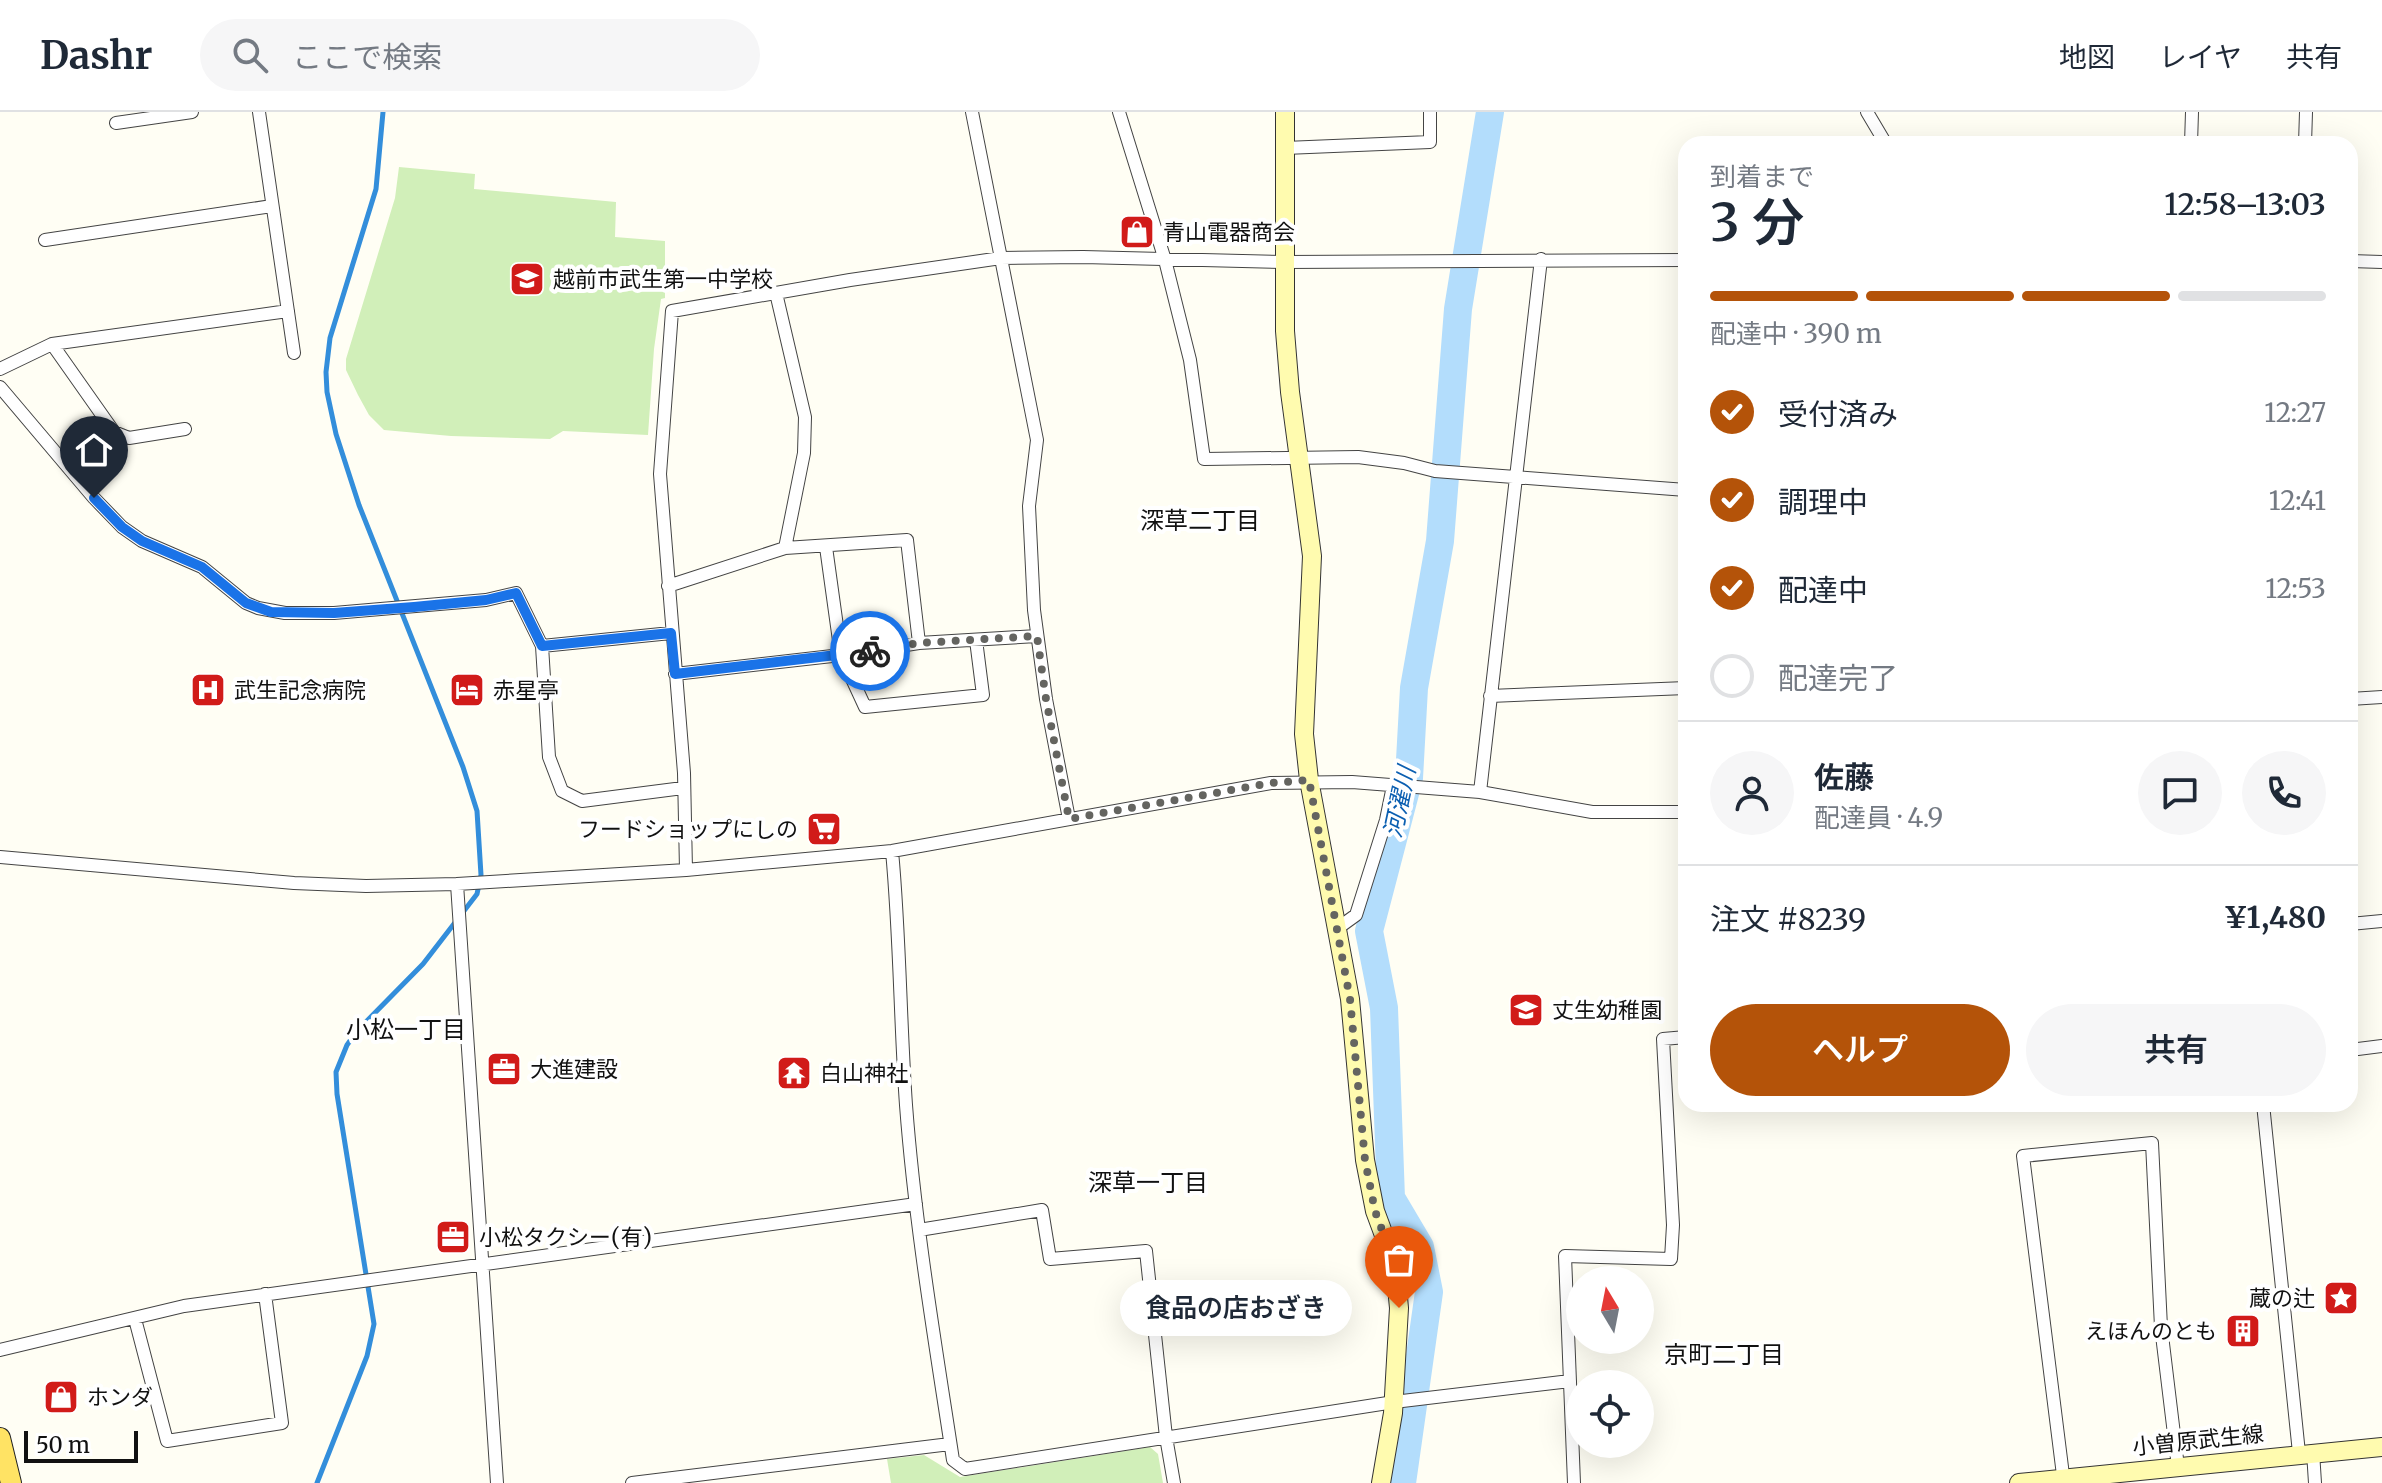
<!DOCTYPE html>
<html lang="ja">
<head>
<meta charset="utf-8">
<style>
  body { margin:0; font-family:Merriweather,"Noto Sans JP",serif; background:#f6f6f7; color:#1f2937; height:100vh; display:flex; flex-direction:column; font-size:30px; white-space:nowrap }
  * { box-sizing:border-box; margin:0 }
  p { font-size:26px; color:#747a83 }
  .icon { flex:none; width:44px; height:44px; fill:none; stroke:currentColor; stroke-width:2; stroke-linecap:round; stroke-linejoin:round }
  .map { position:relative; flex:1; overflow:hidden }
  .sheet { position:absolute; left:1678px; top:24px; width:680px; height:976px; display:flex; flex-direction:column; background:#fff; border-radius:24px; box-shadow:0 8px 32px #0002 }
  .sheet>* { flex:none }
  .needle { width:52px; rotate:350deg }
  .fabs { position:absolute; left:1566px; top:1154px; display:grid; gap:16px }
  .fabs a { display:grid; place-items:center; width:88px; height:88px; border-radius:50%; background:#fff; box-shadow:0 8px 32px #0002; font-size:40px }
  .scale { position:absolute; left:24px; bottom:20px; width:114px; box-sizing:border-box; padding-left:8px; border:4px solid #111; border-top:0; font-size:22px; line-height:28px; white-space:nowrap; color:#111; -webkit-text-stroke:6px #fff; paint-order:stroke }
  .pin { position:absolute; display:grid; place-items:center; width:68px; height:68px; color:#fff; margin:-82px -34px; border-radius:50% 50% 50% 0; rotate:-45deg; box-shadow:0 0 8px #0007 }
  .pin .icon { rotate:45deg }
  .courier { position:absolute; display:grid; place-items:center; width:80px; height:80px; margin:-40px; border:6px solid #1a73e8; border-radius:50%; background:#fff; color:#222; box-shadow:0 2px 10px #0007 }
  .bubble { position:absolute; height:56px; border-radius:28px; background:#fff; box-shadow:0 8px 32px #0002; font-size:26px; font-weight:600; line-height:56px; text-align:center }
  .headline em { font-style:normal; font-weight:600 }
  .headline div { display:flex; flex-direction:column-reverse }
  .headline { display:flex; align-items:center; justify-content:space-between; height:136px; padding:0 32px }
  h1 { font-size:52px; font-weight:600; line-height:60px }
  .bar { display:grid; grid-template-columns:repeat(4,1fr); gap:12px 8px; align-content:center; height:96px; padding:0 32px }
  .bar i { height:10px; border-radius:6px; background:#e0e1e3 }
  .bar .current { background:#b45309 }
  .bar p { grid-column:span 4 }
  .line { display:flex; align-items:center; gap:20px; padding:0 32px; border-top:2px solid #e0e1e3 }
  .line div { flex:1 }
  .round { display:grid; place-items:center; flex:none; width:84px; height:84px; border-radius:42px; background:#f6f6f7 }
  ol { padding:0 32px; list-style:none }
  li { display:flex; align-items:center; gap:24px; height:88px }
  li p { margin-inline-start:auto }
  li .icon { padding:8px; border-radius:50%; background:#b45309; color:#fff; stroke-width:4 }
  li:last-child { color:#747a83 }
  li i { width:44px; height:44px; border:4px solid #e0e1e3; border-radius:50% }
  .button { display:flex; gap:16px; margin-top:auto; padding:16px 32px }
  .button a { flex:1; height:92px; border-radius:48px; background:#b45309; color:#fff; font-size:32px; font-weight:600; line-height:92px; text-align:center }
  .button a+a { background:#f6f6f7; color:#1f2937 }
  header { display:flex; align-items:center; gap:48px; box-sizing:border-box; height:112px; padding:0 40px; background:#fff; border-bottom:2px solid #e0e1e3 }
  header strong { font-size:38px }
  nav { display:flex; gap:44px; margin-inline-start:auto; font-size:28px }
  .search { width:560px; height:72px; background:#f6f6f7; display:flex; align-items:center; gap:20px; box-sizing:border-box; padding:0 28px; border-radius:44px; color:#747a83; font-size:30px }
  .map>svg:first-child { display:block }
  .green { fill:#d1efb9 }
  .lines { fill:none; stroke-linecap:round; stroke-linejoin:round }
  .stream { stroke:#338edb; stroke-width:5 }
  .river { stroke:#b3ddfc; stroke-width:28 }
  .street-casing { stroke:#444; stroke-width:14 }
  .secondary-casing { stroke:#333; stroke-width:20 }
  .primary-casing { stroke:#222; stroke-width:22 }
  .street { stroke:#fff; stroke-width:12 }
  .secondary { stroke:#fffbaf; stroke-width:18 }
  .primary { stroke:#ffe364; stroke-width:20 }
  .done { stroke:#646460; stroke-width:8; stroke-dasharray:0 14.4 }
  .route { stroke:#1a73e8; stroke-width:10 }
  .labels { text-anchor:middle; stroke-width:8; stroke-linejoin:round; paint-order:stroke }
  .poi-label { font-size:22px; fill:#111; stroke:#fff; text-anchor:start }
  .street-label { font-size:22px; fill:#111; stroke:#fff }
  .neighbourhood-label { font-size:24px; fill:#111; stroke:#fff }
  .water-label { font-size:24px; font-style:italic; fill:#0b5fb1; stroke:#fff }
</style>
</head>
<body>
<header>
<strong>Dashr</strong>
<div class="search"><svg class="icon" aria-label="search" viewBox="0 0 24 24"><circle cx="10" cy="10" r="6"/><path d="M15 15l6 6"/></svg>ここで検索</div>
<nav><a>地図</a><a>レイヤ</a><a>共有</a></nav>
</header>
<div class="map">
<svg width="2382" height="1371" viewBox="0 0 2382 1371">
  <rect width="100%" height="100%" fill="#fffef4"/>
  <!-- green -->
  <path class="green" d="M399 55 475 62 474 77 616 90 615 125 665 129V186L661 187 654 237 648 323 563 319 550 327 451 324 384 318 369 303 358 283 346 258V247L395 86Z
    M1150 1335 1158 1342 1163 1371H891L887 1347 924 1343 960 1365Z"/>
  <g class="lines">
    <!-- stream -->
    <path class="stream" d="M317 1371 367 1244 374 1212 337 982 336 960 347 933 357 919 423 852 477 782 481 763 477 699 463 655 359 393 336 322 327 280 326 260 330 226 376 77 383 0"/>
    <!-- river -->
    <path class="river" d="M1402 1371 1429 1180 1420 1135 1391 1086 1384 896 1369 819 1409 666 1414 576 1440 429 1458 197 1490 0"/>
    <!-- street casing -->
    <g class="street-casing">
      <path id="street" d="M259 0 294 241
        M972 0 1037 328 1029 394 1034 498 1046 587 1069 707
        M1119 0 1165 148 1190 248 1204 347 1358 345 1404 351 1435 359 1686 378
        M1867 0 1886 32
        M116 11 192 0
        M2191 32 2192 0
        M2305 32 2306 0
        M1285 36 1430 30V0
        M45 128 272 94
        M2350 149 2382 150
        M776 181 805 305 804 341 785 436
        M52 232 114 320 129 326 185 317
        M0 257 52 232 288 199
        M0 275 94 386 122 415 142 429 202 455 246 491 258 496 285 501H334L486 488 516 481 542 534 671 521
        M826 435 841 543 865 595 983 583 976 528
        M668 474 785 436 907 428 919 531
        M542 534 549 645 562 679 582 689 683 676
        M675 562 841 543 919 531 1037 524
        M1490 584 1686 576
        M2350 587 2382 585
        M1480 680 1541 147
        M892 739C900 824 900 908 906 993 915 1112 935 1230 953 1348L965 1357 1394 1290 1570 1269
        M0 745 294 771 366 774 457 772 686 758 892 739 1271 671 1352 670 1480 680 1592 700H1686
        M686 758 684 661 660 362 672 199 850 168 1001 146 1083 145 1285 150 1686 148
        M457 772 497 1371
        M2350 812 2382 809
        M1338 816 1356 803 1386 708 1393 674
        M2350 938 2382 934
        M2263 992 2299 1341
        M919 1118 1042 1098 1050 1147 1146 1139 1166 1325 1174 1371
        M135 1207 167 1329 282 1311 265 1182
        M0 1238 184 1194 916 1092
        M2313 1340 2315 1371
        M632 1371 950 1332
        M1574 1371 1565 1144 1671 1147 1673 1113 1663 927 1686 925
        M2064 1371 2023 1044 2152 1031 2161 1215 2178 1355"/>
    </g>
    <!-- secondary casing -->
    <g class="secondary-casing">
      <path id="secondary" d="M1285 0V219L1290 280 1312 444 1304 622 1309 668 1350 887 1365 1048 1375 1099 1395 1153 1399 1196 1393 1301 1381 1371
        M2019 1371 2382 1335"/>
    </g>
    <!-- primary casing -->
    <g class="primary-casing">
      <path id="primary" d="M0 1326 11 1371"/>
    </g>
    <!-- street -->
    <use href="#street" class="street"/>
    <!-- secondary -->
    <use href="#secondary" class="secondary"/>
    <!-- primary -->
    <use href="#primary" class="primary"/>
  </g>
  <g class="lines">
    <!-- done -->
    <path class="done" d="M870 539 919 531 1037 524 1046 587 1069 707 1271 671 1309 668 1350 887 1365 1048 1375 1099 1395 1153 1399 1196"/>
    <!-- route -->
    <path class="route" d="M94 386 122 415 142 429 202 455 246 491 271 500 334 501 414 495 486 488 516 481 542 534 671 521 675 562 870 539"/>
  </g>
  <!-- icons -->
  <defs>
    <g id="shop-square" transform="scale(1.8)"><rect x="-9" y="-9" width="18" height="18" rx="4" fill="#d11b19" stroke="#fff"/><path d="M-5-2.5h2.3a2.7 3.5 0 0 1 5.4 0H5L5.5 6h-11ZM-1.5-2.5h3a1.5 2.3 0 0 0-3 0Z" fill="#fff"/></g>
    <g id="school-square" transform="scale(1.8)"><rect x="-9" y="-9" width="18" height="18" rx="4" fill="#d11b19" stroke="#fff"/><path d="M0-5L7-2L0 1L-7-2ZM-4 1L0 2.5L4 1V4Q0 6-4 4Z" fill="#fff"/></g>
    <g id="hospital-square" transform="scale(1.8)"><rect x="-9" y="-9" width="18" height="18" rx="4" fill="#d11b19" stroke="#fff"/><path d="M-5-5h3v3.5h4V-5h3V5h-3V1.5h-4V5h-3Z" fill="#fff"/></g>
    <g id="hotel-square" transform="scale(1.8)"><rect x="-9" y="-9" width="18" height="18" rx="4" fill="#d11b19" stroke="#fff"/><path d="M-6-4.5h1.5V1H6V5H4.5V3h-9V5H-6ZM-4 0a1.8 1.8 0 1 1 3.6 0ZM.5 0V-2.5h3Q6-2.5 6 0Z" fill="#fff"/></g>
    <g id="supermarket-square" transform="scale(1.8)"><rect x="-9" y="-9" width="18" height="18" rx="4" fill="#d11b19" stroke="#fff"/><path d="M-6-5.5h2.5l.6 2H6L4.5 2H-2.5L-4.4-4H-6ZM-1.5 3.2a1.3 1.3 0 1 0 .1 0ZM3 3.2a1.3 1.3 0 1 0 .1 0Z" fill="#fff"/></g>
    <g id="office-square" transform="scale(1.8)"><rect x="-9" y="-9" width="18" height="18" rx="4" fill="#d11b19" stroke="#fff"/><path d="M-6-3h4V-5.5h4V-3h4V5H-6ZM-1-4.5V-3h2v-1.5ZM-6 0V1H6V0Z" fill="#fff"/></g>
    <g id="temple-square" transform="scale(1.8)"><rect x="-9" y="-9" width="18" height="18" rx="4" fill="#d11b19" stroke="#fff"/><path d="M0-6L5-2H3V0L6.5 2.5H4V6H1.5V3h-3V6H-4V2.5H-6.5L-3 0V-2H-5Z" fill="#fff"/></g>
    <g id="sight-square" transform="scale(1.8)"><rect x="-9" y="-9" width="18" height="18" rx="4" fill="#d11b19" stroke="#fff"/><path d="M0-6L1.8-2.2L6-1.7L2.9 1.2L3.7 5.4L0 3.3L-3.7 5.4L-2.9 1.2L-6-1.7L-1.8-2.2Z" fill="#fff"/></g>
    <g id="building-square" transform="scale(1.8)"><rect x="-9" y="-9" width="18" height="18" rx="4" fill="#d11b19" stroke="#fff"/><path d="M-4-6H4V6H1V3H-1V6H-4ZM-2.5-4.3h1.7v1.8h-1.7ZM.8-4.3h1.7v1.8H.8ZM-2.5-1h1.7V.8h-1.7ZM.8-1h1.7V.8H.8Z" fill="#fff"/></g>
  </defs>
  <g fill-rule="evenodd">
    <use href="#shop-square" x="1137" y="120"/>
    <use href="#school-square" x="527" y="167"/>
    <use href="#hospital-square" x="208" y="578"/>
    <use href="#hotel-square" x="467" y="578"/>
    <use href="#supermarket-square" x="824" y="717"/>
    <use href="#school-square" x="1526" y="898"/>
    <use href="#office-square" x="504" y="957"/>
    <use href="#temple-square" x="794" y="961"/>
    <use href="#office-square" x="453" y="1125"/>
    <use href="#sight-square" x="2341" y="1186"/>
    <use href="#building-square" x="2243" y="1219"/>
    <use href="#shop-square" x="61" y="1285"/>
  </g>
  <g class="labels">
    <!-- poi labels -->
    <g class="poi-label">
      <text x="1163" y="128">青山電器商会</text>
      <text x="553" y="175">越前市武生第一中学校</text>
      <text x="234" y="586">武生記念病院</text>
      <text x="493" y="586">赤星亭</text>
      <text x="798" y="725" text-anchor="end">フードショップにしの</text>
      <text x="1552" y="906">丈生幼稚園</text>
      <text x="530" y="965">大進建設</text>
      <text x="820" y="969">白山神社</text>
      <text x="479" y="1133">小松タクシー(有)</text>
      <text x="2315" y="1194" text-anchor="end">蔵の辻</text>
      <text x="2217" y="1227" text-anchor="end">えほんのとも</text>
      <text x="87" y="1293">ホンダ</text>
    </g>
    <!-- street labels -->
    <g class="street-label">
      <text transform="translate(2198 1328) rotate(-6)" y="8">小曽原武生線</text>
    </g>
    <!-- neighbourhood labels -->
    <g class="neighbourhood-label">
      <text x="1200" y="417">深草二丁目</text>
      <text x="406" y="926">小松一丁目</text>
      <text x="1148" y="1079">深草一丁目</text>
      <text x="1724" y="1251">京町二丁目</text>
    </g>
    <!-- water labels -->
    <g class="water-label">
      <text transform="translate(1400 690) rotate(-78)" y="8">河濯川</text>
    </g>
  </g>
</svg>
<div class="fabs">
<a><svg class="needle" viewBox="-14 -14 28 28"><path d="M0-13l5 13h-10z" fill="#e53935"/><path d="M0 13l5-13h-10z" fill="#747a83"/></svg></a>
<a><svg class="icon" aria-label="locate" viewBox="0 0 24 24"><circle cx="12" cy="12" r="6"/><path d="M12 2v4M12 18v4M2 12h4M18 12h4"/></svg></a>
</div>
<div class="scale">50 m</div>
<div class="pin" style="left:1399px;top:1196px;background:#ea580c"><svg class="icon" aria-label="bag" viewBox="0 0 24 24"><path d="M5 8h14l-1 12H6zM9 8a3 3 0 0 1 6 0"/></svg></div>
<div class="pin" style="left:94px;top:386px;background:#1f2937"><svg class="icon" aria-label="home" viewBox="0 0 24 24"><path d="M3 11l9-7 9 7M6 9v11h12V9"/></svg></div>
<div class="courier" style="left:870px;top:539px"><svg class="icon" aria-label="bike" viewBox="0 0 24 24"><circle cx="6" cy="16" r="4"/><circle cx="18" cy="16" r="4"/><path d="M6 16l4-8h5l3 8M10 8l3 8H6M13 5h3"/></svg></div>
<div class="bubble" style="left:1120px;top:1168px;width:232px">食品の店おざき</div>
<section class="sheet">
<div class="headline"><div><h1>3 分</h1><p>到着まで</p></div><em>12:58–13:03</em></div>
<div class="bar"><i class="current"></i><i class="current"></i><i class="current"></i><i></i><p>配達中 · 390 m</p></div>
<ol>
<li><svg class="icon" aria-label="check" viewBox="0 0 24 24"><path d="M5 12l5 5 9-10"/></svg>受付済み<p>12:27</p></li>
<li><svg class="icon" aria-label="check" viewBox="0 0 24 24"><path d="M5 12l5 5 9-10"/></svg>調理中<p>12:41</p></li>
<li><svg class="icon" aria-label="check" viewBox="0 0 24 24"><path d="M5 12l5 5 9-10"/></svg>配達中<p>12:53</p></li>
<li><i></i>配達完了</li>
</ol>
<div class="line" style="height:144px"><a class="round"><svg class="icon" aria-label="person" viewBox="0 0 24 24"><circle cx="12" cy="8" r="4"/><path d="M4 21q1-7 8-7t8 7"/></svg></a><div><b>佐藤</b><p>配達員 · 4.9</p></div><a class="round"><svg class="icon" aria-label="chat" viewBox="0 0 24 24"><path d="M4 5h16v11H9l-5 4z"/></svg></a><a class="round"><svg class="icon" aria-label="phone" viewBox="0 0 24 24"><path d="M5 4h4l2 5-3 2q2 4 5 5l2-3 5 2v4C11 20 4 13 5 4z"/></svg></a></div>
<div class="line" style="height:104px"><div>注文 #8239</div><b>¥1,480</b></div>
<div class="button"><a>ヘルプ</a><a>共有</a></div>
</section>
</div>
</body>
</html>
